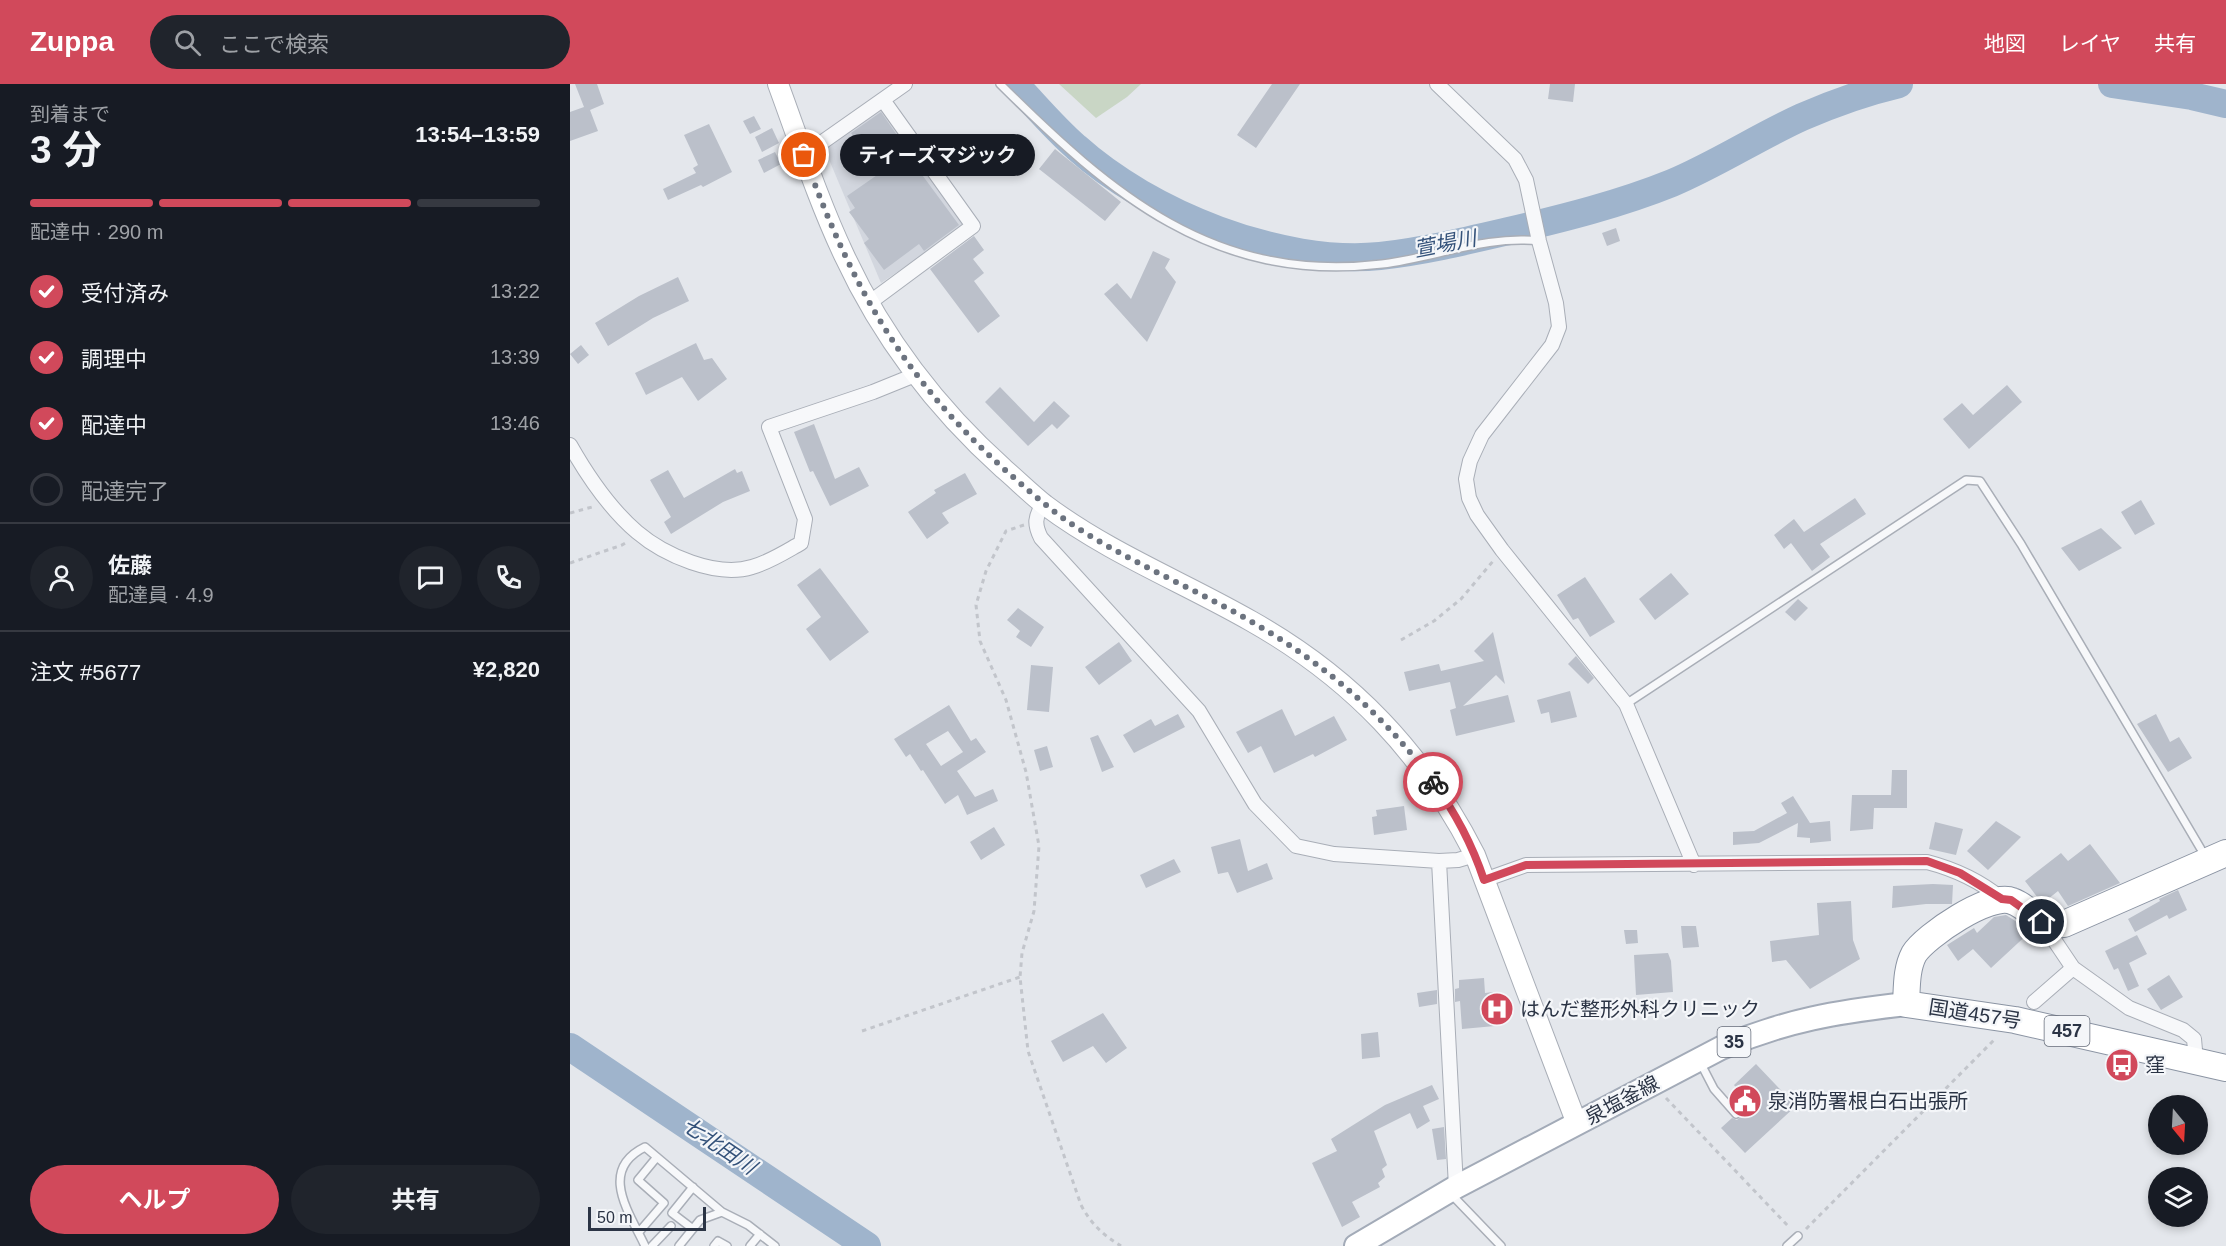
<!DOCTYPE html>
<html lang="ja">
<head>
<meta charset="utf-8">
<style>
  body { margin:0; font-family:Arial,"Noto Sans JP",sans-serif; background:#20242c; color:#f1f3f6; height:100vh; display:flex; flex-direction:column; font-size:22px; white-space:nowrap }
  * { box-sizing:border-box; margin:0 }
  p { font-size:20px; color:#9ea1a6 }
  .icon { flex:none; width:33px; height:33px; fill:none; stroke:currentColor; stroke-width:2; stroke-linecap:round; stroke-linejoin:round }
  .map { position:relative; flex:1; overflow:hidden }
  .side { display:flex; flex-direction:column; background:#171b24; width:570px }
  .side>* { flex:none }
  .needle { width:39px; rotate:162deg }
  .fabs { position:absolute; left:1578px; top:1011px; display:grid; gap:12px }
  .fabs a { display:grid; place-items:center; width:60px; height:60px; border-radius:50%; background:#171b24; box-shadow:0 3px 9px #0003; font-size:30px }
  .scale { position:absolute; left:18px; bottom:15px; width:118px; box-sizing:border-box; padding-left:6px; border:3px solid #2b3445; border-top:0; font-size:16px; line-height:21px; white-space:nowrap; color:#2b3445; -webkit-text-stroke:4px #f4f6f9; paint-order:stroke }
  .pin { position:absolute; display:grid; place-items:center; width:51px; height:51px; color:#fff; margin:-26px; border:3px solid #fff; border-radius:50%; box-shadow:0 2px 6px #0007 }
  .courier { position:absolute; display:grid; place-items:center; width:60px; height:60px; margin:-30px; border:4px solid #d1495b; border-radius:50%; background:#fff; color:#222; box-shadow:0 2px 8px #0007 }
  .bubble { position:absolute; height:42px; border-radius:21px; background:#171b24; box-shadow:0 3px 9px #0003; font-size:20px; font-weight:700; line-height:42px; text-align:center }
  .headline em { font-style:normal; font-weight:700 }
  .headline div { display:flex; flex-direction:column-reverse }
  .headline { display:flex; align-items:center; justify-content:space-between; height:102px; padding:0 30px }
  h1 { font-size:39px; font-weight:700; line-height:45px }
  .bar { display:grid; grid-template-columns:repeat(4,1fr); gap:9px 6px; align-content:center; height:72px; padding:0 30px }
  .bar i { height:8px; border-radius:4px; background:#363941 }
  .bar .current { background:#d1495b }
  .bar p { grid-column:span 4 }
  .line { display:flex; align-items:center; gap:15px; padding:0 30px; border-top:2px solid #363941 }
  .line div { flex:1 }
  .round { display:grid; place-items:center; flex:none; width:63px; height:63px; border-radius:32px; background:#20242c }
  ol { padding:0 30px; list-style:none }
  li { display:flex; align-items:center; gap:18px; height:66px }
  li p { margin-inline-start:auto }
  li .icon { padding:6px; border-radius:50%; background:#d1495b; color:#fff; stroke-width:4 }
  li:last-child { color:#9ea1a6 }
  li i { width:33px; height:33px; border:3px solid #363941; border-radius:50% }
  .primary-button { display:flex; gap:12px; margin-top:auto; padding:12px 30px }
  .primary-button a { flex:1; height:69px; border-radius:36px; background:#d1495b; color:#fff; font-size:24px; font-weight:700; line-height:69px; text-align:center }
  .primary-button a+a { background:#20242c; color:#f1f3f6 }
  header { display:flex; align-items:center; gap:36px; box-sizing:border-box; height:84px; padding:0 30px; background:#d1495b; color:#fff }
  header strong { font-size:28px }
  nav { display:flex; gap:33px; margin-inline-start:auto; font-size:21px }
  .search { width:420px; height:54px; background:#20242c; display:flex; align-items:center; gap:15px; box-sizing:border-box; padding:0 21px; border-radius:33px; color:#9ea1a6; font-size:22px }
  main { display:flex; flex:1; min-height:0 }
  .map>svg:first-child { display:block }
  .built { fill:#d2d6de }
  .green { fill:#c9d6c5 }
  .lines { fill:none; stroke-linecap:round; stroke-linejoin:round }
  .river { stroke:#9fb4cc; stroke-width:28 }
  .building { fill:#bbc0ca; fill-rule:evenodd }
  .lane-casing { stroke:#a9aeb7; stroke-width:10 }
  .street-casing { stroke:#a9aeb7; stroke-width:16 }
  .secondary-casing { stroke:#a9aeb7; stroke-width:22 }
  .primary-casing { stroke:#a3abb8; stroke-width:26 }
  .highway-casing { stroke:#8b94a3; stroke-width:28 }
  .path { stroke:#c2c5cb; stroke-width:3; stroke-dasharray:4.5 4.5; stroke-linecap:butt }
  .lane { stroke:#f7f8fa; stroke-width:7 }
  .street { stroke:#f7f8fa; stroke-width:14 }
  .secondary { stroke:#fff; stroke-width:20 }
  .primary { stroke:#fff; stroke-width:22 }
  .highway { stroke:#fff; stroke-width:26 }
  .done { stroke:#6c737f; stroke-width:6; stroke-dasharray:0 10.8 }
  .route { stroke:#d1495b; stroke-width:8 }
  .labels { text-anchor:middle; stroke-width:4.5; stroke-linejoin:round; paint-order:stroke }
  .shield { fill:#f4f6f9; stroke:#676e7b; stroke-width:1.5 }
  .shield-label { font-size:18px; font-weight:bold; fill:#2b3445 }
  .poi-label { font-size:20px; fill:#2b3445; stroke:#f4f6f9; text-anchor:start }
  .street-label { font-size:20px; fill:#2b3445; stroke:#f4f6f9 }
  .water-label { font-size:21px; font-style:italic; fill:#34527a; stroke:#f4f6f9 }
</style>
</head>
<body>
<header>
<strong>Zuppa</strong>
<div class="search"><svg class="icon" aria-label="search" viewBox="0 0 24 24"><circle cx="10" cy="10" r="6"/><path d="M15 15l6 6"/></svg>ここで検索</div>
<nav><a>地図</a><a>レイヤ</a><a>共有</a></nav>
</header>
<main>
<section class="side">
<div class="headline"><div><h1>3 分</h1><p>到着まで</p></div><em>13:54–13:59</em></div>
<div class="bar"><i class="current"></i><i class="current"></i><i class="current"></i><i></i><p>配達中 · 290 m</p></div>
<ol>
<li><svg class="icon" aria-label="check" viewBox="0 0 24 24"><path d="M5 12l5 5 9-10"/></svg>受付済み<p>13:22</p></li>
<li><svg class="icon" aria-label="check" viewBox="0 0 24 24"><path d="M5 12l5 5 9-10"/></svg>調理中<p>13:39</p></li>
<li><svg class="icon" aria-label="check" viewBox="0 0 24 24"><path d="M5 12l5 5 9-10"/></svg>配達中<p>13:46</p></li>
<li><i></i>配達完了</li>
</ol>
<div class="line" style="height:108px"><a class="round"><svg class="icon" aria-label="person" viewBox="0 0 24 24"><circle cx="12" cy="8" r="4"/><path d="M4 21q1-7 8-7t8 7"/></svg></a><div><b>佐藤</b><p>配達員 · 4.9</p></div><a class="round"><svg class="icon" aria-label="chat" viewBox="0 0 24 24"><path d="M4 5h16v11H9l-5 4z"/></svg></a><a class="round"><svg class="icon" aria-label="phone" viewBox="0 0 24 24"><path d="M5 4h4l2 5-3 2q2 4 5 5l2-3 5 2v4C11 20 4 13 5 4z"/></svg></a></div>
<div class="line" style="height:78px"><div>注文 #5677</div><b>¥2,820</b></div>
<div class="primary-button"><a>ヘルプ</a><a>共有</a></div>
</section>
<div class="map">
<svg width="1656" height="1162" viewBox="0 0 1656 1162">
  <rect width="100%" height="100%" fill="#e4e7ec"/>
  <!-- built -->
  <path class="built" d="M312 21 395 142 311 199 255 66Z"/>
  <!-- green -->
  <path class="green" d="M489 0H571L557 13 526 34Z"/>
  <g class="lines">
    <!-- river -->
    <path class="river" d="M445 0C465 21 484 44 506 63 579 129 711 182 810 172 854 167 896 157 939 147 994 134 1050 120 1102 99 1147 80 1188 53 1232 33 1264 19 1295 8 1329 0
      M1542 0 1622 12 1656 20
      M0 963 297 1162"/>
  </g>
  <!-- building -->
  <path class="building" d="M5 0H27L34 20 20 26 28 47 0 57V28L14 23Z
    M702 0H730L686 64 667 51Z
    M980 0H1005L1003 18 978 15Z
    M311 28 338 67 336 69 389 141 354 167 349 160 314 186 294 159 299 155 279 128 285 124 277 112 310 89 281 49Z
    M184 32 191 45 180 50 173 37Z
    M139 40 162 88 133 103 131 101 98 116 93 105 126 89 123 84 128 81 114 51Z
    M202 44 209 59 192 68 185 53Z
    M485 65 551 118 535 137 469 85Z
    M205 68 211 80 194 89 188 76Z
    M1046 144 1050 157 1037 162 1032 149Z
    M404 152 414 166 403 175 414 189 404 197 430 232 408 249 360 185Z
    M583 167 600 175 595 184 606 198 577 258 534 210 547 199 561 215Z
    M108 193 119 217 83 234 38 262 25 239 69 212Z
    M126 259 134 276 142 274 157 295 128 317 112 293 76 311 65 289Z
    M11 261 19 271 8 280 0 270Z
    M1437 301 1452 318 1399 365 1373 335 1392 319 1403 331Z
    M430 303 464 338 484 317 500 332 487 345 482 340 458 362 415 318Z
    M244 340 265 395 289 383 299 402 260 422 243 387 240 388 224 348Z
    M165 385 167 389 172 387 180 407 153 418 101 450 94 438 101 433 80 396 98 386 114 414Z
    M395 389 407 410 372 429 379 439 357 455 338 428 366 409 364 406Z
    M1285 414 1296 430 1250 460 1260 473 1242 487 1221 459 1214 465 1204 451 1224 435 1234 448Z
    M1571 416 1585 440 1565 451 1551 428Z
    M1531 444 1552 464 1509 487 1491 464Z
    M250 484 299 548 260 577 236 545 251 533 227 501Z
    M1101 489 1119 510 1085 536 1069 515Z
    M1015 493 1045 538 1020 553 1008 534 1003 536 987 511Z
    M1228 515 1238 524 1225 537 1215 528Z
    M448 524 474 543 461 563 446 553 450 547 437 536Z
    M923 548 935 600 926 591 893 622 938 611 945 638 886 652 880 626 886 624 880 598 839 607 834 588 869 580 871 587 914 577 904 567Z
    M549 558 562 577 529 601 515 583Z
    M1006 572 1024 594 1018 600 998 580Z
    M461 581 483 583 479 628 457 626Z
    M1000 607 1007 633 981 639 979 628 971 630 967 616Z
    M379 621 401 657 406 654 416 668 387 687 405 713 423 705 428 717 397 731 388 711 375 720 353 686 351 687 340 670 336 673 324 655ZM378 647 393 668 371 682 356 660Z
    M712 625 725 652 764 632 777 656 745 673 743 670 704 689 691 662 678 669 666 648Z
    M608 630 615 643 564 669 553 651 581 635 585 642Z
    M1586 630 1600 658 1609 653 1622 674 1598 688 1567 640Z
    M528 651 544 683 532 688 520 654Z
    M477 662 483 683 470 687 464 666Z
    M1322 686H1337V724H1304L1303 745 1280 747 1282 711H1321Z
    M1223 712 1240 739 1260 737 1261 757 1240 759V754L1227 753 1228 739 1189 759 1163 761V748L1184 747 1217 729 1211 719Z
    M834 722 837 746 804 751 802 733 807 732 806 726Z
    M1426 737 1451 753 1418 786 1397 767Z
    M1365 738 1393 745 1386 771 1359 765Z
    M424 743 435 761 411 776 400 758Z
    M670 755 678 787 697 779 703 795 667 809 658 788 648 790 641 763Z
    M1520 760 1550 799 1498 822 1488 807 1473 819 1471 818 1455 797 1491 769 1498 777Z
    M604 775 611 788 576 804 570 791Z
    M1363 800 1383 801 1382 820H1356L1322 824 1323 802Z
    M1608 806 1617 826 1599 835 1597 831 1565 848 1558 835 1590 817 1589 815Z
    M1281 817 1283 856 1290 875 1240 905 1216 876 1202 878 1200 857 1249 851 1247 819Z
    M1436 831 1461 847 1421 884 1403 865 1388 877 1377 861 1404 844 1407 849 1424 833Z
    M1111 842H1126L1129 863 1113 864Z
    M1054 846H1067L1068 859 1056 860Z
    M1567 851 1577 870 1559 879 1569 902 1558 907 1548 884 1544 886 1535 867Z
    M1098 869 1101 877 1103 908 1066 911 1064 871Z
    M1599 891 1613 913 1591 926 1577 905Z
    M914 894 915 909 923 908 925 942 892 945 890 917 885 918V905L889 904V896Z
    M867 906V920L849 923 847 909Z
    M533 929 557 964 536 979 523 962 493 978 481 957Z
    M808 948 810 973 792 975 791 950Z
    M1186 980 1226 1022 1175 1069 1151 1044 1162 1034 1167 1036 1171 1032 1170 1026 1178 1019 1166 1007 1168 1006 1164 1001Z
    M862 1001 869 1015 853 1022 860 1037 847 1045 840 1029 804 1047 817 1081 812 1085 815 1093 808 1099 810 1103 782 1118 790 1133 772 1143 742 1079 767 1067 761 1055 815 1021Z
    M874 1043 876 1075 867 1076 862 1045Z"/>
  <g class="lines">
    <!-- lane casing -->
    <g class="lane-casing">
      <path id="lane" d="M430 0C541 110 644 200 812 180 864 174 916 151 969 157
        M1056 620 1396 396 1410 397 1451 460 1635 772
        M1130 978 1144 1005 1166 1030
        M881 1110 931 1162
        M123 1145 102 1129 123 1103
        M69 1148 94 1119 68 1096 87 1073
        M75 1162C59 1128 28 1086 75 1063L152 1128
        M82 1162 101 1142
        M109 1162 130 1136 152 1128 178 1141 205 1162
        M144 1162 148 1157 157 1162
        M180 1162 190 1150
        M1217 1162 1228 1152"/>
    </g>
    <!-- street casing -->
    <g class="street-casing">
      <path id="street" d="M867 0 945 75 956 96 969 157 986 219 989 243 982 261 912 351 900 377 896 395 899 414 907 431 932 466 1056 620 1124 781
        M234 71 335 0
        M299 219 403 142 313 16
        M0 361C17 391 40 425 67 448 94 471 146 494 182 483 200 478 215 468 231 459L235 435 199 343 303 308 345 291
        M473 420C465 433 464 440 471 454L629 627 685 720 726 762 764 770 869 777 888 776 905 771
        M869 777 886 1103
        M914 796 956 781 1357 778C1384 785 1410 797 1432 815
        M1472 838 1503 884 1559 924 1613 946 1624 955 1626 977
        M1464 918 1503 884"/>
    </g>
    <!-- secondary casing -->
    <g class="secondary-casing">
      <path id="secondary" d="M208 0C229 57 248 116 274 171 313 255 366 324 434 385 448 397 461 410 475 421 539 469 613 498 681 537 782 594 853 669 905 771L1007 1040"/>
    </g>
    <!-- primary casing -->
    <g class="primary-casing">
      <path id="primary" d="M786 1162 886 1103 1151 964C1217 936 1266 928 1336 920"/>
    </g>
    <!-- highway casing -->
    <g class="highway-casing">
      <path id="highway" d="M1656 769 1494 840C1469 844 1462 824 1442 817 1420 808 1355 852 1344 870 1336 885 1337 904 1336 920L1445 936 1656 984"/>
    </g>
    <!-- path -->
    <path class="path" d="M0 429 26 422
      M454 441 436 447 416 487 406 521 410 557 436 616 456 688 469 762 464 827 452 869 450 893 458 967 511 1121C521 1140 533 1151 551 1162
      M0 479 52 461 57 458
      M831 556 864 537 891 515 924 476
      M292 947 450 893
      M1096 1014 1220 1144
      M1236 1145 1426 954"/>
    <!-- lane -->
    <use href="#lane" class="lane"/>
    <!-- street -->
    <use href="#street" class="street"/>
    <!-- secondary -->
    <use href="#secondary" class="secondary"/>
    <!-- primary -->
    <use href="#primary" class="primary"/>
    <!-- highway -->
    <use href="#highway" class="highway"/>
  </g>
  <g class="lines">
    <!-- done -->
    <path class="done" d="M234 71C280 199 332 293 434 385 458 406 481 427 509 445 564 480 625 505 682 538 753 579 815 631 863 698"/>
    <!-- route -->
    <path class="route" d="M863 698C885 728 902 760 914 796L956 781 1357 777 1390 789 1432 815 1441 816 1472 838"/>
  </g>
  <!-- icons -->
  <defs>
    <g id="hospital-disc" transform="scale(1.725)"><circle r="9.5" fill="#d1495b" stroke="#f4f6f9"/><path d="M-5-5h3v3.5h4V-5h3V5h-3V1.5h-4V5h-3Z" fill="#fff"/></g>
    <g id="bus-disc" transform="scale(1.725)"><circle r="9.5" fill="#d1495b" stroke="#f4f6f9"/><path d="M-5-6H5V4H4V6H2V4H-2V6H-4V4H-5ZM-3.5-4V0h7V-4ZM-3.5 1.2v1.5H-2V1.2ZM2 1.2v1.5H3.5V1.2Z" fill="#fff"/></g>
    <g id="civic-disc" transform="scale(1.725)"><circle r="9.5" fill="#d1495b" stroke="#f4f6f9"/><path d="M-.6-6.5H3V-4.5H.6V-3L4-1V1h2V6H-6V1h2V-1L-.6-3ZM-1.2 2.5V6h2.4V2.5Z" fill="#fff"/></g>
  </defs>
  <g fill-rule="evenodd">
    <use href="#hospital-disc" x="927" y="925"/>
    <use href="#bus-disc" x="1552" y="981"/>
    <use href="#civic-disc" x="1175" y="1017"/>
  </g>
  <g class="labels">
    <!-- shield labels -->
    <g class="shield">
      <rect x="1474.5" y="932" width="45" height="30" rx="4.5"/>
      <rect x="1147.5" y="943" width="33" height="30" rx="4.5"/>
    </g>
    <g class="shield-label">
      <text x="1497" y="953">457</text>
      <text x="1164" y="964">35</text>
    </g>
    <!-- poi labels -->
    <g class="poi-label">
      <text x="950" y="932">はんだ整形外科クリニック</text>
      <text x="1575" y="988">窪</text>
      <text x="1198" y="1024">泉消防署根白石出張所</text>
    </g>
    <!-- street labels -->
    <g class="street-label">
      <text transform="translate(1405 930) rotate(9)" y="7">国道457号</text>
      <text transform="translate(1052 1016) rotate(-28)" y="7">泉塩釜線</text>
    </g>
    <!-- water labels -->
    <g class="water-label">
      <text transform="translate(875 160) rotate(-11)" y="7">萱場川</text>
      <text transform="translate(149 1062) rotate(34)" y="7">七北田川</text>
    </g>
  </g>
</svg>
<div class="fabs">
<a><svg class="needle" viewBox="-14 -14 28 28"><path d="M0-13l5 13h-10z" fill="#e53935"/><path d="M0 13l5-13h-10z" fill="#9ea1a6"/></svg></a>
<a><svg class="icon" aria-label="layers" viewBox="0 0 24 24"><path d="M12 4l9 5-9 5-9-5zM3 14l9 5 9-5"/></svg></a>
</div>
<div class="scale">50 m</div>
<div class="pin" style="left:234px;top:71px;background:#ea580c"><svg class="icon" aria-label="bag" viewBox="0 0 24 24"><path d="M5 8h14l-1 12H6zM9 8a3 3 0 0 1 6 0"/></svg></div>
<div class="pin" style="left:1472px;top:838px;background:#1f2937"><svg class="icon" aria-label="home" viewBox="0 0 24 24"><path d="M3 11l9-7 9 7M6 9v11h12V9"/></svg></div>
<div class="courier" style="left:863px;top:698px"><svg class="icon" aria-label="bike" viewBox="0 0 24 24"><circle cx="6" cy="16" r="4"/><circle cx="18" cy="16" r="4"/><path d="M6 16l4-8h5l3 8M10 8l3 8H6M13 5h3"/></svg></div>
<div class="bubble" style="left:270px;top:50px;width:195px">ティーズマジック</div>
</div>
</main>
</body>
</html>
